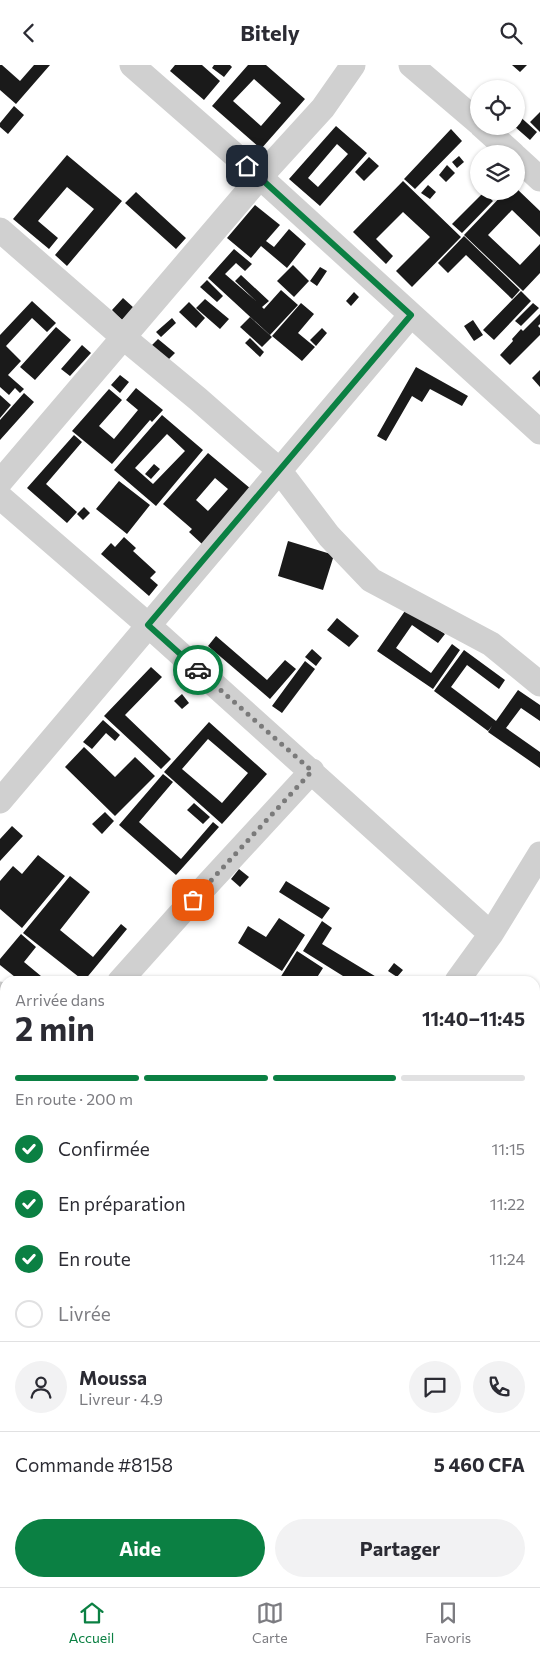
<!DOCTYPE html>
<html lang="fr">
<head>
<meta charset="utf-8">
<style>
  body { margin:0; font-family:Commissioner,sans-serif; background:#f2f2f3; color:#2b2b33; height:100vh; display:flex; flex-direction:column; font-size:19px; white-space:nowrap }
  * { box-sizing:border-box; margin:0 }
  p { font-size:16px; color:#7c7c81 }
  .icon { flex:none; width:28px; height:28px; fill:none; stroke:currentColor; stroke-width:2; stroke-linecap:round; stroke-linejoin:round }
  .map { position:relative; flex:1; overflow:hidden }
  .sheet { position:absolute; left:0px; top:911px; width:540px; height:611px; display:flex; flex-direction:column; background:#fff; border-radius:15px 15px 0 0; box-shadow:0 1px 4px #0004 }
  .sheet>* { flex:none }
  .buttons { position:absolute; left:470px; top:15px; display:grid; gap:10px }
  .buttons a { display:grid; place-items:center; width:55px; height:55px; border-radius:50%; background:#fff; box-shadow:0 1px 4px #0004; font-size:25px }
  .pin { position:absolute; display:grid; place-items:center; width:42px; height:42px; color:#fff; margin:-21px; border-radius:10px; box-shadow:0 2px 8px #0006 }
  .courier { position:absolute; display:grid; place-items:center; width:50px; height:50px; margin:-25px; border:4px solid #0b8043; border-radius:50%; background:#fff; color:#222; box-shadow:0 1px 6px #0007 }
  .headline em { font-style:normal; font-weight:700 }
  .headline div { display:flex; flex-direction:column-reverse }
  .headline { display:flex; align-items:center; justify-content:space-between; height:85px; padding:0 15px }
  h1 { font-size:32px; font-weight:700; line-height:38px }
  .bar { display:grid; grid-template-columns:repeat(4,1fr); gap:8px 5px; align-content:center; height:60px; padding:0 15px }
  .bar i { height:6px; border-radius:4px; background:#e1e1e2 }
  .bar .active { background:#0b8043 }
  .bar p { grid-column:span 4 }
  .line { display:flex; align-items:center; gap:12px; padding:0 15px; border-top:1px solid #e1e1e2 }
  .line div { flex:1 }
  .round { display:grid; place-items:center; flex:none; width:52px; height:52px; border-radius:26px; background:#f2f2f3 }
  ol { padding:0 15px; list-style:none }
  li { display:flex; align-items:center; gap:15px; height:55px }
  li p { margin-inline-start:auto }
  li .icon { padding:5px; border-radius:50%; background:#0b8043; color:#fff; stroke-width:4 }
  li:last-child { color:#7c7c81 }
  li i { width:28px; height:28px; border:2px solid #e1e1e2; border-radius:50% }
  .button { display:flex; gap:10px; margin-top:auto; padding:10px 15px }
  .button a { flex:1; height:58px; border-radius:30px; background:#0b8043; color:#fff; font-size:20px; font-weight:700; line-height:58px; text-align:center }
  .button a+a { background:#f2f2f3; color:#2b2b33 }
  header { display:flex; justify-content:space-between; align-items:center; height:65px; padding:0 15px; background:#fff; font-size:22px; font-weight:700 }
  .menu { display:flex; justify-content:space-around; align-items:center; height:70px; border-top:1px solid #e1e1e2; background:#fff; font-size:14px; color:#7c7c81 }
  .menu a { display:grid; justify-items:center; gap:2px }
  .menu .active { color:#0b8043 }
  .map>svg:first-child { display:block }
  .building { fill:#1a1a1a; fill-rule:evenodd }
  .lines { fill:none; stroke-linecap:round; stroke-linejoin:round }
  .street { stroke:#d0d0d0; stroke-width:25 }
  .done { stroke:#7a7a7a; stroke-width:5; stroke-dasharray:0 9 }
  .route { stroke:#0b8043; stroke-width:6 }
</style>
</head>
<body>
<header><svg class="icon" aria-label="back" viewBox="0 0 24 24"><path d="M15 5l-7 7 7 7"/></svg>Bitely<svg class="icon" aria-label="search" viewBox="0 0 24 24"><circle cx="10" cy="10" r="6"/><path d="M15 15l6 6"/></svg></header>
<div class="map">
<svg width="540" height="1522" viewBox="0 0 540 1522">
  <rect width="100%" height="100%" fill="#fff"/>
  <!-- building -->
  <path class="building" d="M0 0H2L20 16 34 0H50L16 39 0 25Z
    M175 0H202L220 16 204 35 170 6Z
    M214 0H230L232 2 224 12 212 3Z
    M248 0H266L305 34 261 84 212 41ZM254 14 281 38 261 61 233 36Z
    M512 0H527L520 7Z
    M14 41 24 50 8 69 0 62V58Z
    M540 47V67L530 57Z
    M516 48 537 67 530 75 514 61H516Z
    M336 61 367 88 320 141 289 114ZM337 79 348 89 318 122 308 113Z
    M451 64 462 76 415 124 404 114Z
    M67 90 122 136 67 201 55 190 94 144 67 122 38 156 58 173 49 184 13 154Z
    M459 91 464 97 457 103 452 97Z
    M369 92 379 101 364 116 355 107Z
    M447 100 455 108 446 117 439 110Z
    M403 116 461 172 412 222 396 206 430 172 403 147 376 174 393 191 386 199 353 167Z
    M428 120 436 127 430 134 421 128Z
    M516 123 540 146V172L512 145 488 170 520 200 540 179V208L523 226 464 170 506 126H516Z
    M489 126H503L496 133Z
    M136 127 186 173 176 184 125 138Z
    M484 127 493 136 462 168 452 159Z
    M255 140 280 160 266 176 274 182 289 164 306 179 287 203 261 181 251 193 227 173Z
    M464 171 520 225 512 234 466 190 448 208 438 198Z
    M234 184 252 199 245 206 236 198 225 209 256 236 235 216 241 210 269 236 262 242 264 244 281 225 298 240 270 270 208 213Z
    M293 200 309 216 294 232 277 216Z
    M320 202 327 206 317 221 310 216Z
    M207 215 223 231 217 237 200 222Z
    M521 226 531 236 494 275 483 265Z
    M354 227 359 232 351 241 346 236Z
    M123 233 134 243 122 255 112 245Z
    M205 234 229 254 220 264 196 243Z
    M32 236 56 258 47 267 32 253 6 281 21 296 8 310 24 324 20 328 15 323 9 330 0 322V270Z
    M189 237 205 253 196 263 179 247Z
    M301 238 314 249 298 268 315 282 302 296 272 271Z
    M533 238 539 243 521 261 515 256Z
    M540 249V259L538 261 540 263V270L510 300 500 290 513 276 512 274 521 264 523 266Z
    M250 252 272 272 262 282 240 262Z
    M172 253 176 258 161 272 156 267Z
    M473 255 483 270 474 276 464 261Z
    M56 262 71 275 35 315 20 302Z
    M322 263 327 268 316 281 310 275Z
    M250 273 264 287 260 292 245 278Z
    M158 274 175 288 167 296 151 281Z
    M82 280 91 288 70 311 61 304Z
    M416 302 468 331 462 341 430 324 422 337 412 331 386 376 377 371Z
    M540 305V322L532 313Z
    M120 310 129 317 120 328 111 320Z
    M136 323 163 345 152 357 150 355 112 399 72 366 109 324 122 335 99 361 114 374 138 345 126 335Z
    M24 328 34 337 0 375V355Z
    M0 330 11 340 0 353Z
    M162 350 203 385 156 441 114 405ZM167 369 185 386 153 419 135 403Z
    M74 370 82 377 46 419 77 447 67 458 27 423Z
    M208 388 251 424 202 479 189 467 192 464 163 439ZM215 413 228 424 208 446 196 435Z
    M154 399 160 404 151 414 145 409Z
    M119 416 150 440 127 469 96 444Z
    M84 442 90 448 83 455 77 449Z
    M124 472 136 483 133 486 156 507 150 513 158 520 149 531 101 489 111 478 115 482Z
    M288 476 334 490 323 525 278 511Z
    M407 543 445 569 438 578 412 560 396 583 431 608 452 579 460 585 433 624 377 586Z
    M337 553 359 571 349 582 327 565Z
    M216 571 267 615 285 595 296 604 270 634 208 581Z
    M312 584 322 593 316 601 305 592Z
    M464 585 505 615 499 624 467 600 451 622 496 656 518 625 540 640V656L521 643 506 663 540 687V703L488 667 492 661 488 666 434 626Z
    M305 596 315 604 282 648 272 641Z
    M151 602 162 612 125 650 171 694 161 704 104 651Z
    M182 629 189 638 182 644 174 636Z
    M103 655 120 670 115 676 106 668 92 684 83 677Z
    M209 657 267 709 222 759 164 707ZM208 674 248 708 222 738 182 704Z
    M84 682 115 712 135 692 155 711 115 751 65 702Z
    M163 709 173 717 139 757 181 794 213 757 219 762 176 810 119 760Z
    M194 738 210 752 203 759 187 745Z
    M105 747 114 756 102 769 92 759Z
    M12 761 23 771 0 796V774Z
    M38 790 65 811 22 863 0 844V816L13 801 22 809Z
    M239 804 249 812 240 822 231 814Z
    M70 811 90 827 60 865 93 892 121 859 127 864 84 916 23 868Z
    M286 816 330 843 322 854 279 827Z
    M279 853 305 870 282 906 238 878 248 861 266 872Z
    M322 856 332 863 322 879 383 916H351L303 886Z
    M21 869 36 882 24 897 47 916H20L0 900V894Z
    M297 886 323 903 316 914 320 916H286L280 913Z
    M394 898 403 905 397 912 388 906Z
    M71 911 77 916H67Z
    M0 964 5 968V1012L0 1018V991L5 985 0 981Z
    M2 1087 5 1089V1105L0 1101V1090Z
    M5 1112V1136L0 1143V1119Z
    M540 1113V1124L535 1120Z
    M0 1292 5 1295V1305L0 1313Z
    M535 1385 540 1388V1392L535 1399Z
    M0 1496 5 1499 0 1507Z
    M12 1518H38L46 1522H10Z
    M242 1518H258L255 1522H250Z
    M516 1518H529L536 1522H513Z"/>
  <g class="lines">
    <!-- street -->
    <path class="street" d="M132 0 260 112 540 367
      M411 0 479 58
      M482 61 513 89
      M516 92 540 114
      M0 165 123 272 198 334 279 405 329 471 371 515 491 579 540 619
      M0 417 260 112 323 43 353 0
      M0 432 148 560 491 869
      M0 736 411 250
      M120 916 180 849 312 706
      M457 916 491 869 540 789
      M0 929 5 932
      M0 1067 5 1060
      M0 1180 5 1183
      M535 1293 540 1297
      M535 1450 540 1442
      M411 1518 420 1522
      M270 1522 272 1518
      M492 1522 494 1518"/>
  </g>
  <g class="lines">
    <!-- done -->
    <path class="done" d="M193 835 312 706 198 605"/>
    <!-- route -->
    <path class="route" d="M198 605 148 560 411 250 247 101"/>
  </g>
</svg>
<div class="buttons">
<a><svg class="icon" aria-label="locate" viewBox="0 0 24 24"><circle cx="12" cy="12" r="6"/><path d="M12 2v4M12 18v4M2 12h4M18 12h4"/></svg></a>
<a><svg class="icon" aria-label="layers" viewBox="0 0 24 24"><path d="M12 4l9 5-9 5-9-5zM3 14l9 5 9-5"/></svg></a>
</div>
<div class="pin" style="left:193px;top:835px;background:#ea580c"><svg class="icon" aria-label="bag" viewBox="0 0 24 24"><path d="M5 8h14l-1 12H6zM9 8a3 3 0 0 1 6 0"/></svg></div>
<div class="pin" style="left:247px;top:101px;background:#1f2937"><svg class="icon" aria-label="home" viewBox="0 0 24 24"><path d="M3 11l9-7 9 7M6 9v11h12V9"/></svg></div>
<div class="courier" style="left:198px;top:605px"><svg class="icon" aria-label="car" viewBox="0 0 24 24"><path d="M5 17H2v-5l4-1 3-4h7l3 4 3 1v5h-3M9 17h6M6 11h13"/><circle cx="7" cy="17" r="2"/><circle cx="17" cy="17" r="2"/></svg></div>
<section class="sheet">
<div class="headline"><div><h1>2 min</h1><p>Arrivée dans</p></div><em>11:40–11:45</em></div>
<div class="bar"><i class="active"></i><i class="active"></i><i class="active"></i><i></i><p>En route · 200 m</p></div>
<ol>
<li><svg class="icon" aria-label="check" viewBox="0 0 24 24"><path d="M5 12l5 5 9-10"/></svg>Confirmée<p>11:15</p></li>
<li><svg class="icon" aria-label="check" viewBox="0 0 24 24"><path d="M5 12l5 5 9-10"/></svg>En préparation<p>11:22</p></li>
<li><svg class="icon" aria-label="check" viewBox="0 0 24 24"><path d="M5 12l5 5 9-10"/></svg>En route<p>11:24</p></li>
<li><i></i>Livrée</li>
</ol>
<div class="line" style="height:90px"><a class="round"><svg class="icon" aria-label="person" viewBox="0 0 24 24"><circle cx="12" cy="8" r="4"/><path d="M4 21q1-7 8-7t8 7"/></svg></a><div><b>Moussa</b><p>Livreur · 4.9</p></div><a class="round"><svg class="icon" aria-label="chat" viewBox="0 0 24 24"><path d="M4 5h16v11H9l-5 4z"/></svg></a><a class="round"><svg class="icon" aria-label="phone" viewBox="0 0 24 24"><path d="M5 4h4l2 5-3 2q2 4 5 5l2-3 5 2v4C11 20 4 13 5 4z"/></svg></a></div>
<div class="line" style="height:65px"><div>Commande #8158</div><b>5 460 CFA</b></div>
<div class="button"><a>Aide</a><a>Partager</a></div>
</section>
</div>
<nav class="menu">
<a class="active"><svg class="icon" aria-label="home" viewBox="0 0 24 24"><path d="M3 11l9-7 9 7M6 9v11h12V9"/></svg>Accueil</a>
<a><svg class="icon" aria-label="map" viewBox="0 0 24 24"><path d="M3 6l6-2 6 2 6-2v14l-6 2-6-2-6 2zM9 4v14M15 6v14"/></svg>Carte</a>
<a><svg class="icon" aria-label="saved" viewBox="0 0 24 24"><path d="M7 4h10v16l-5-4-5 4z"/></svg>Favoris</a>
</nav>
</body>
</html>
